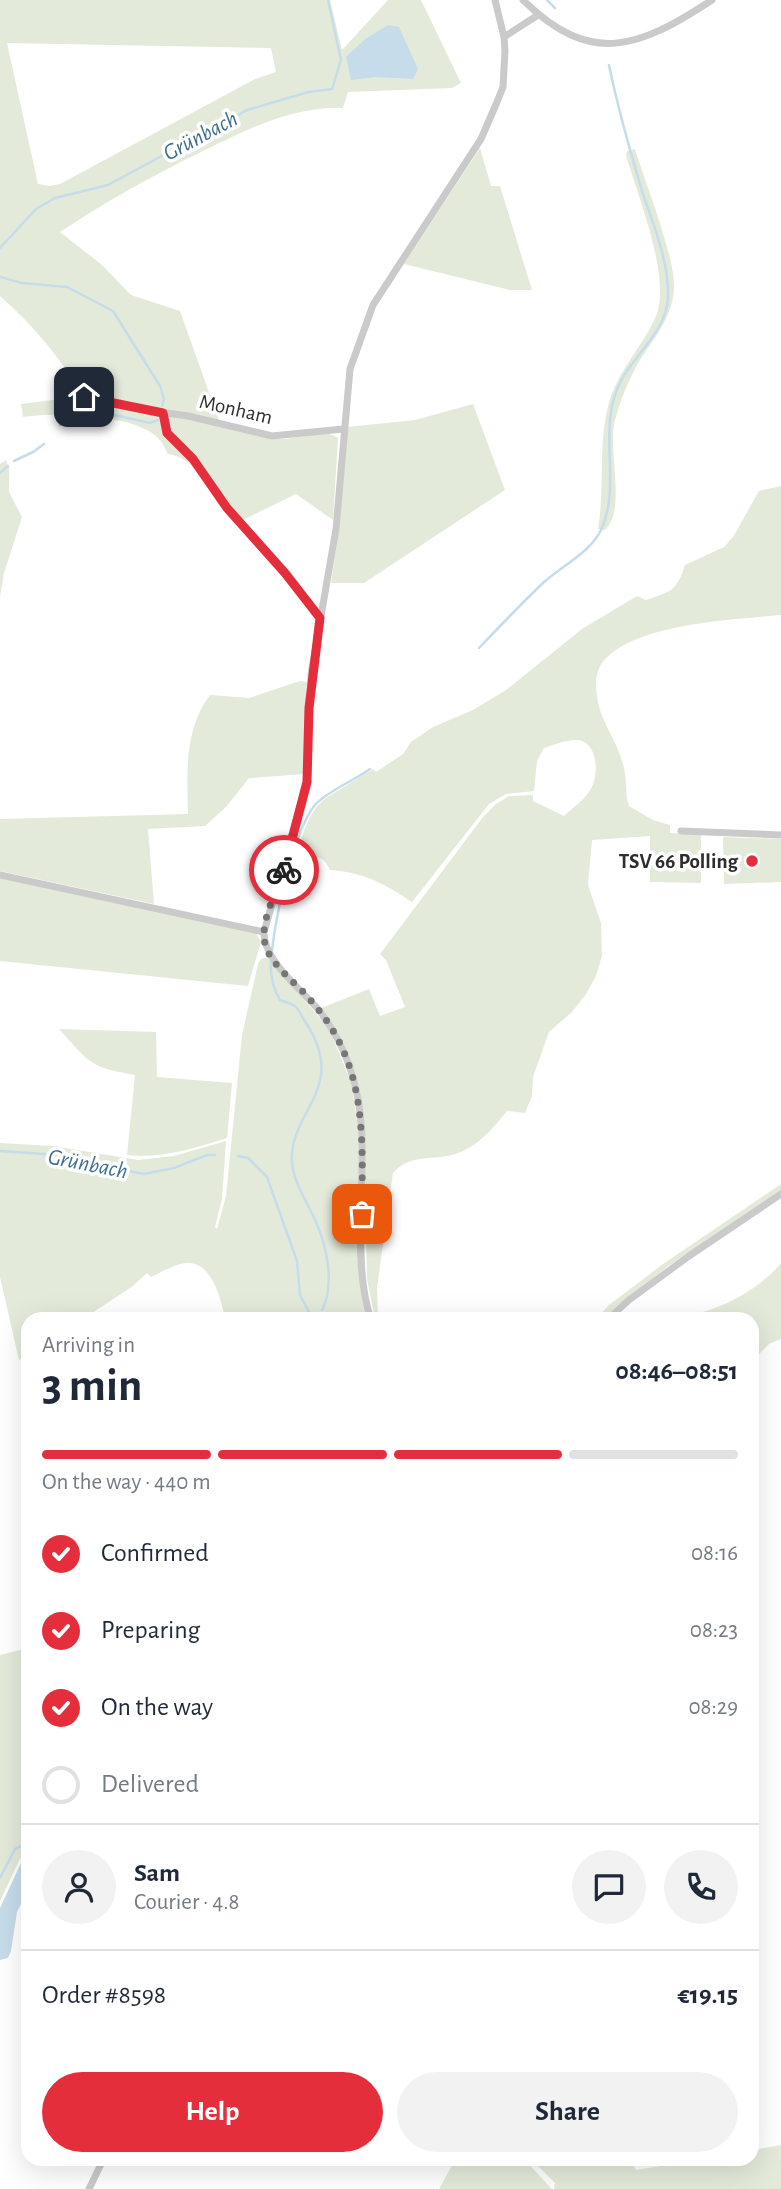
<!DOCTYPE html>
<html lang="en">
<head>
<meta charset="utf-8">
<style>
  body { margin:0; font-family:"Alegreya Sans",sans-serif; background:#f2f2f3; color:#1f2937; height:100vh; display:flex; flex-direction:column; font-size:26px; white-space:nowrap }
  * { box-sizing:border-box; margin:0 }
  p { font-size:23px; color:#747a83 }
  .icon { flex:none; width:38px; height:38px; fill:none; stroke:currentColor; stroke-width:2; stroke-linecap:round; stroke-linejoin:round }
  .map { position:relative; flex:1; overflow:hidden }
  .sheet { position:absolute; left:21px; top:1312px; width:738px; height:854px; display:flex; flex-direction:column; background:#fff; border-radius:21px; box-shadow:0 7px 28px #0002 }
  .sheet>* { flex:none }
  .pin { position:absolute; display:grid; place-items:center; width:60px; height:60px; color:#fff; margin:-30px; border-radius:14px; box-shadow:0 4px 10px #0006 }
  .courier { position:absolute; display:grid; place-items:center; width:70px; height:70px; margin:-35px; border:5px solid #e42e3c; border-radius:50%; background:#fff; color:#222; box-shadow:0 2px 9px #0007 }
  .summary em { font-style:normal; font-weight:600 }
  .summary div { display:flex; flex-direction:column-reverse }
  .summary { display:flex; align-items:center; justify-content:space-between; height:119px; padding:0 21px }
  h1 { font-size:46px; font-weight:600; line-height:52px }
  .bar { display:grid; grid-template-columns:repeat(4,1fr); gap:10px 7px; align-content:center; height:84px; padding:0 21px }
  .bar i { height:9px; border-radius:5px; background:#e0e1e3 }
  .bar .on { background:#e42e3c }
  .bar p { grid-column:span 4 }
  .line { display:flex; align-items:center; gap:18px; padding:0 21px; border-top:2px solid #e0e1e3 }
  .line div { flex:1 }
  .round { display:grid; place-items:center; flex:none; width:74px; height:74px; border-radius:37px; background:#f2f2f3 }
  ol { padding:0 21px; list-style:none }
  li { display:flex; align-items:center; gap:21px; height:77px }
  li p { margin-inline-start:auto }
  li .icon { padding:7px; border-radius:50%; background:#e42e3c; color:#fff; stroke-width:4 }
  li:last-child { color:#747a83 }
  li i { width:38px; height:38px; border:4px solid #e0e1e3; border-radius:50% }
  .primary-button { display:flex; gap:14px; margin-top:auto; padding:14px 21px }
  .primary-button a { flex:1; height:80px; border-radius:42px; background:#e42e3c; color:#fff; font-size:28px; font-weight:600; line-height:80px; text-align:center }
  .primary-button a+a { background:#f2f2f3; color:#1f2937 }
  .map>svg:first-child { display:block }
  .green { fill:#e3eada; fill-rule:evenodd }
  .water { fill:#c6dceb }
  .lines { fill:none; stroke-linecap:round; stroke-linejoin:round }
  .stream { stroke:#c6dceb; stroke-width:2.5 }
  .street { stroke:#cacaca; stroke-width:7 }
  .done { stroke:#767676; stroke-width:7; stroke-dasharray:0 12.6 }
  .route { stroke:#e42e3c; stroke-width:9 }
  .poi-dot { fill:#e42e3c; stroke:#fff; stroke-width:2.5 }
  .labels { text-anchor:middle; stroke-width:7; stroke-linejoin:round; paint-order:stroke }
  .street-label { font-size:21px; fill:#2d2d2d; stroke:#fff }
  .poi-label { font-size:21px; font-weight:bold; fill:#2d2d2d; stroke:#fff; text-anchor:end }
  .water-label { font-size:23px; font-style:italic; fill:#3b6e8e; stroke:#fff }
</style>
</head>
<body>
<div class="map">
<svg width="781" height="2189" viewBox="0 0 781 2189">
  <rect width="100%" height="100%" fill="#fff"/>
  <!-- green -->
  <path class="green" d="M0 0H330L342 50 388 0H421L461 83 452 88 348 92 343 108C291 106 246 130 201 152 152 176 105 202 60 232L102 265 131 295 180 311 221 426C241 431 262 439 282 439 300 438 323 427 338 438L333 520 296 494 243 520C221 501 196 457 168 454 165 448 161 440 156 436 130 414 56 412 23 417L21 404 84 396C58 356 36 328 0 296ZM7 43 271 48 276 72 255 79 60 184 49 186 38 184Z
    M480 148 491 186H500L532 290H510L404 264Z
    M635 149C645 182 676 259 674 289 672 320 652 340 637 365 628 382 620 401 615 420 607 449 627 509 605 530L598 529C605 488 598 446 608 406 617 371 642 348 656 316 672 279 637 194 626 155L627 151Z
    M473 404 505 490 364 583H331L340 521 347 427 415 420Z
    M6 460 9 468V492L22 517 4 573 0 597V464Z
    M781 486V615C739 619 597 624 596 682 596 721 617 736 624 768 627 781 625 793 629 806L653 820 670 825V833L701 834V883L650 882V836L592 840 588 885 601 923 602 956 596 976 586 994 572 1012 549 1032 533 1077 532 1096 525 1113 507 1111C494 1127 482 1142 463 1151 439 1163 412 1151 393 1173L377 1288 378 1319H375L367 1279 365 1139 360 1091 355 1072 321 1008 369 989 380 1016 405 1007 386 960 380 954 483 817 496 804 509 796 533 795V801L564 816C572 808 583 801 589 792 599 779 600 742 577 740 568 739 553 745 544 748L537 761 534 791 506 794 489 804 412 902C385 884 363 872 330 870 321 850 312 859 296 857 302 837 308 811 326 798L373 769 376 772 403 754 411 742 433 727 473 710 506 690 582 629 637 596 646 600C672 591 676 592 685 565L724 547 733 537 759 491Z
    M300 681 307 682 304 774 249 778 226 807 205 826 148 829 154 904 0 871V819L188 814C187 773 184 729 210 695L249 698Z
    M723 837 781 839V882L724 884Z
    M0 878 256 933 261 942 248 986 0 961Z
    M268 957 329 1029 351 1082 358 1127 368 1319H225C222 1302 212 1262 188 1263 176 1263 162 1272 151 1277L147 1273 133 1286 83 1319 28 1320V1354L19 1360 0 1277V1143L53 1146 138 1160 174 1156 226 1141 222 1199 215 1227 217 1229 226 1196 242 1035 258 964 261 959Z
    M59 1029 156 1032 157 1077 232 1083 227 1138C195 1148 161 1159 127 1155L135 1075C89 1067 90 1063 59 1029Z
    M781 1184V1190L667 1267 602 1319 595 1320 609 1305 663 1264Z
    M781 1263V1339L769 1344 753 1360 752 1320 655 1319C667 1316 680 1316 693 1314 723 1309 762 1287 781 1263Z
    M28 1648V1851L24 1850 0 1901V1655Z
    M781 2145V2189H554L555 2183 532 2160H631L636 2170 697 2160H752L753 2150Z
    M455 2160H525L552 2189H439Z"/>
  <!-- water -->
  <path class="water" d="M388 25 399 27 418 69 413 79 375 77 351 80 346 57 365 39Z
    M28 1854V1890L17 1912 11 1951 8 1958 0 1960V1908L21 1863Z"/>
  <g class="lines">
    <!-- stream -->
    <path class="stream" d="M547 0 555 8
      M0 248 36 209 55 198 108 185 247 110 308 92 332 89 341 60 328 0
      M0 277 22 283 67 287 113 311 160 386 164 399 162 406
      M60 425 65 413 79 407 150 423 158 420
      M14 461 33 452 44 444
      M0 473 8 466
      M479 648C500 626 521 604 543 583 561 566 590 553 601 530 623 484 595 426 622 379 637 352 667 330 668 297 669 262 654 226 643 194 630 151 618 109 609 65
      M272 952C275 919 294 830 315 805 326 792 355 780 370 769
      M271 959C270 974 272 987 280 1000 301 1007 295 1006 306 1023 349 1089 288 1111 292 1163 294 1184 308 1203 316 1222 327 1247 335 1285 322 1310
      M0 1151 44 1154 144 1174 174 1168 207 1155H215
      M238 1156 248 1158 267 1177 297 1261 300 1295 309 1312
      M0 1878 15 1849 28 1843"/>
    <!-- street -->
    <path class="street" d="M523 0C591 67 639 48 712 0
      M504 37 538 15
      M60 398H94L146 410 188 416 272 436 343 429
      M163 413 168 433 193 459 227 508 285 573 320 618
      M681 831 781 835
      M0 875 264 932
      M371 1320C345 1238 379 1147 349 1065 342 1046 333 1029 321 1013 304 991 263 961 264 932L307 782 311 674 336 529 350 369 373 305 481 139 497 102 503 87 505 51 504 37 495 0
      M607 1320 629 1300 689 1256 781 1194
      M89 2189 103 2160"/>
  </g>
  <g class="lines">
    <!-- done -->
    <path class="done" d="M284 870C277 890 263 916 264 937 265 961 293 980 308 997 322 1013 335 1031 343 1050 366 1102 362 1159 362 1214"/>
    <!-- route -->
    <path class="route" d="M84 397 163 413 167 433 193 459 227 508 285 573 320 618 309 708 307 782 284 870"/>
  </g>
  <!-- markers -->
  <circle class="poi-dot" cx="752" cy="861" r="7"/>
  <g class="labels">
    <!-- street labels -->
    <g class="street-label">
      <text transform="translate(236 409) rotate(13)" y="7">Monham</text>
    </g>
    <!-- poi labels -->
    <g class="poi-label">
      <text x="738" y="868">TSV 66 Polling</text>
    </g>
    <!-- water labels -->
    <g class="water-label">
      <text transform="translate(200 135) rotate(-28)" y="8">Grünbach</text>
      <text transform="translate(88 1163) rotate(11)" y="8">Grünbach</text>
    </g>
  </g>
</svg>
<div class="pin" style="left:362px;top:1214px;background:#ea580c"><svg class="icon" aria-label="bag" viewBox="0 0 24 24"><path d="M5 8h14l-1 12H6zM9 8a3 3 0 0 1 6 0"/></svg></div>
<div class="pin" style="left:84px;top:397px;background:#1f2937"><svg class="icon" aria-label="home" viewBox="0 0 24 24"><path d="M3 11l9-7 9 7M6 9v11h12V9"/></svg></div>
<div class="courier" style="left:284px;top:870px"><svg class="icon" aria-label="bike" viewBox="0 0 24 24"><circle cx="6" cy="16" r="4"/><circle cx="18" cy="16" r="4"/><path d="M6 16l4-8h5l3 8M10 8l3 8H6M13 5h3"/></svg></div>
<section class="sheet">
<div class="summary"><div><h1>3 min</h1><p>Arriving in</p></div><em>08:46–08:51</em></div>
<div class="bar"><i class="on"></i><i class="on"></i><i class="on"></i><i></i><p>On the way · 440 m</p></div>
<ol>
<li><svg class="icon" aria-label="check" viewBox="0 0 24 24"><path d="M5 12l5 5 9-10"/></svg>Confirmed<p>08:16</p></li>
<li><svg class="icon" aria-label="check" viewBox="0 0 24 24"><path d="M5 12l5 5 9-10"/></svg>Preparing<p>08:23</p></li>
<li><svg class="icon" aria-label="check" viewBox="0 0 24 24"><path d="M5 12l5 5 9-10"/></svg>On the way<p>08:29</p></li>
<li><i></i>Delivered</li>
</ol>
<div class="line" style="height:126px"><a class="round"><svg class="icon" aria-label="person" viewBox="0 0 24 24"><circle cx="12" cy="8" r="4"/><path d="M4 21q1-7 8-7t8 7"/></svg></a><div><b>Sam</b><p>Courier · 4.8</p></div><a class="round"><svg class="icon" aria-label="chat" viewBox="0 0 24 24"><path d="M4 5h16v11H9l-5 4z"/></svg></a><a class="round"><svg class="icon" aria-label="phone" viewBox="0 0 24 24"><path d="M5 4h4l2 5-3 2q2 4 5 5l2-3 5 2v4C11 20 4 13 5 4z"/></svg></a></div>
<div class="line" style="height:91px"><div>Order #8598</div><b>€19.15</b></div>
<div class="primary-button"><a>Help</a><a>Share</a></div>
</section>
</div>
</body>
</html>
